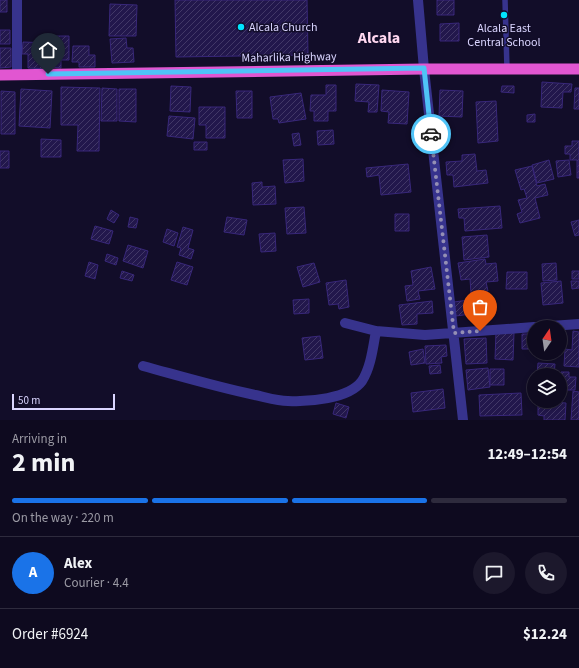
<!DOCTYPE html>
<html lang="en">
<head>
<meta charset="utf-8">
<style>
  body { margin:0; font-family:"Source Sans 3",sans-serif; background:#1c182c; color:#f1f3f6; height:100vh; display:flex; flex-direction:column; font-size:15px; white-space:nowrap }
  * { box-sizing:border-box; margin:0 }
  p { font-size:13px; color:#9b9aa4 }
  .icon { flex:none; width:22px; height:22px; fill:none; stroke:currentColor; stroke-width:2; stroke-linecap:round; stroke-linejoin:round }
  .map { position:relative; height:420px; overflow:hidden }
  .drawer { display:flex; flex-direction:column; background:#0e0a1f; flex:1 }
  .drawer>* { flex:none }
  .needle { width:26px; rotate:13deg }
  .buttons { position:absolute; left:527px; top:320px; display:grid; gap:8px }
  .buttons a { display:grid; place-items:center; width:40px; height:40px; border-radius:50%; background:#0e0a1f; box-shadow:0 2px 6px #0003,0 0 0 1px #2e2b3d; font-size:20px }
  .scale { position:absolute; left:12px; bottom:10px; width:103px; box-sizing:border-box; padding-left:4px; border:2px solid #dad5ff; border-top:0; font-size:11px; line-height:14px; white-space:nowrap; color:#dad5ff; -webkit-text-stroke:3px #120d29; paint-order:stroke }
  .pin { position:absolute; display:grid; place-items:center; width:34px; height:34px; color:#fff; margin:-41px -17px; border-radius:50% 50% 50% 0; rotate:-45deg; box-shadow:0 0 4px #0007 }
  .pin .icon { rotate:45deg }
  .courier { position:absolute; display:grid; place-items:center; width:40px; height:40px; margin:-20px; border:3px solid #4fc3f7; border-radius:50%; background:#fff; color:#222; box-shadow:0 1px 5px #0007 }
  .summary em { font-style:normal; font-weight:700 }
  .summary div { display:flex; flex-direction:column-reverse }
  .summary { display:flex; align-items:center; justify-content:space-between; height:68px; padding:0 12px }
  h1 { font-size:26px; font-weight:700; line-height:30px }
  .bar { display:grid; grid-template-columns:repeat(4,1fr); gap:6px 4px; align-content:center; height:48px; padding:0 12px }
  .bar i { height:5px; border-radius:3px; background:#2e2b3d }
  .bar .on { background:#1a73e8 }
  .bar p { grid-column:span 4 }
  .line { display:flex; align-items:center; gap:10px; padding:0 12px; border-top:1px solid #2e2b3d }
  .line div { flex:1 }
  .round { display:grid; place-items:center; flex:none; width:42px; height:42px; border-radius:21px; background:#1c182c }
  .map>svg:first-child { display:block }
  .building { fill:url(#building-hatch); stroke:#38277a }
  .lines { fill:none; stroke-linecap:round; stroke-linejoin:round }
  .service { stroke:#37338d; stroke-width:5.5 }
  .minor { stroke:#37338d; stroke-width:10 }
  .trunk { stroke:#e156d1; stroke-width:11 }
  .done { stroke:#948fb4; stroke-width:4; stroke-dasharray:0 7.2 }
  .route { stroke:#4fc3f7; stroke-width:5 }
  .poi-dot { fill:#01e4ff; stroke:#120d29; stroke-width:1.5 }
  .labels { text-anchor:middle; stroke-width:3; stroke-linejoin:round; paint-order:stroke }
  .poi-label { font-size:12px; fill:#dad5ff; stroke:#120d29; text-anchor:start }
  .street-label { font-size:12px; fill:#dad5ff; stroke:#120d29 }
  .district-label { font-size:16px; font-weight:bold; fill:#ffd7f0; stroke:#120d29 }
</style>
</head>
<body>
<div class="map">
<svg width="579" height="420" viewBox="0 0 579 420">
  <defs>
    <pattern id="building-hatch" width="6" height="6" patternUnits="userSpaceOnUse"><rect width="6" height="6" fill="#22174c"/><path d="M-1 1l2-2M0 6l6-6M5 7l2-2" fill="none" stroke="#423867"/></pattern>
  </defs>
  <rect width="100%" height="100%" fill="#120d29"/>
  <!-- building -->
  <path class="building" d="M0 0H7V12H0Z
    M175 0H307L308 55 176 57Z
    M437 0H454V15H437Z
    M110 4 137 5 136 36H109Z
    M459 23V41H440V24Z
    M0 30H10V44H0Z
    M51 36H69V60H61V68L50 67Z
    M126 38 127 48H133L134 62 112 63 110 39Z
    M23 42 51 43 50 69 28 68V54H22Z
    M73 46H89V55H95V67H79V62H72Z
    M0 48H11V67L0 68Z
    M542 82 572 84 571 92H563L562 108 541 107Z
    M356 84 379 85 377 112H368L369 102 355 101Z
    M326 85H336V111H328V121H314V111H310L311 95H326Z
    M171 86 191 87 190 112 170 111Z
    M502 86H514V93L501 92Z
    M61 87 100 88 99 151H77L78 125H61Z
    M102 88 117 89V121H101Z
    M575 88H579V109H574Z
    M21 89 52 91 50 128 19 126Z
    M119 89H136V122L119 121Z
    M382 90 409 92 407 124 388 123 389 112 381 111Z
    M440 90 463 91 462 117 439 116Z
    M1 91 15 92V134H1Z
    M236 91H252V118H237Z
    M301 93 306 119 279 123 278 119H273L270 97Z
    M496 101 498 141 478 143 476 102Z
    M199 107H225V138H206V125H199Z
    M535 114V122H527V115Z
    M169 116 195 118 193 139 167 136Z
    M333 130 334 144 318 145 317 131Z
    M299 133 301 145 294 146 292 134Z
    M41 139 61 140V157H41Z
    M572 141H579V178H577V160H570V154H565V146H572Z
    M194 142H207V150H194Z
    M0 151H9V168H0Z
    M475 154 477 171 486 170 488 183 454 187 453 175H447L446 162 462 161V155Z
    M303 159 304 181 285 183 283 160Z
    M549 160 554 179 537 183 532 165Z
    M569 160 571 175 558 177 556 161Z
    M408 164 411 192 381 195 379 175 367 177 366 168Z
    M532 166 537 186 545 184 548 195 535 198 540 218 520 223 517 214 522 212 518 200 527 198 524 189 521 190 515 170Z
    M262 182V187L275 186 276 204 253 205 252 183Z
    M500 206 502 228 465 231 464 218H459L458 209Z
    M304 207 306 233 287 234 285 208Z
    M111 210 119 215 114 223 107 219Z
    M395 214H409V231H395Z
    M130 217 138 219 136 228 128 227Z
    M227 217 247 220 244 235 224 232Z
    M579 220V235L575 236 571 222Z
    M95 226 113 231 109 244 91 239Z
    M183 227 193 230 188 248 194 250 191 259 179 255 181 248 177 247Z
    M167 229 178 233 174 246 163 242Z
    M275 233 276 251 261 252 259 234Z
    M487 235 489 257 464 260 462 237Z
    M128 245 148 251 143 268 123 261Z
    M107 254 118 258 116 265 105 261Z
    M485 259 486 264 496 263 498 281 486 282 488 291 471 293 470 279 461 280 458 263Z
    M89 262 98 265 95 279 85 276Z
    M177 262 193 267 187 285 171 280Z
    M314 263 320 282 303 287 297 267Z
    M556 263 557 280 543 281 542 264Z
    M431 267 435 289 418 291 420 299 407 301 405 286 413 285 411 271Z
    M122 271 134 275 132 281 120 278Z
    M572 271H579V279H572Z
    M507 272H527V289H506Z
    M346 280 349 307 339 309 338 304 329 305 326 283Z
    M561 281 563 303 543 305 541 283Z
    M571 281H579V288L572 289Z
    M479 298H490L492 313 481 314Z
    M309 299V313L294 314 293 300Z
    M476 299 478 313 456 316 454 302Z
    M432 301 433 313 417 314V324L402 325 399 305Z
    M573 331 579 332V367L564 366 565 349 572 350Z
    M496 332 514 333 513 360 495 359Z
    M522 334H534V349H522Z
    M320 336 323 358 305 360 302 338Z
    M486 338 487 363 466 364 464 339Z
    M446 345 447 356 441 357 442 363 426 364 425 346Z
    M423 349 425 363 411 365 409 352Z
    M538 363 555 364 554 375H537Z
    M440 365 441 373 430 374 429 366Z
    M488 368 490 387 468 390 466 370Z
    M490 369H504V385H490Z
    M561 372H569V377H576L575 390H560Z
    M443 389 445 408 413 412 411 393Z
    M573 391 579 392V420H571Z
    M521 393 522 415 480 416 479 395Z
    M538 401 566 403 565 420H544V416L538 415Z
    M336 403 349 407 346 418 333 414Z"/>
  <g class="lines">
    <!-- service -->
    <path class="service" d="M505 0 507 69"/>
    <!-- minor -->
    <path class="minor" d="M418 0 424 69 463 420
      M17 74V0
      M345 323 376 331 425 335 534 327
      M537 327 579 324
      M143 366C180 376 217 387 255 395 265 397 277 401 288 401 308 402 349 399 362 381 371 367 373 347 376 331"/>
    <!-- trunk -->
    <path class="trunk" d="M0 75 424 69H579"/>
  </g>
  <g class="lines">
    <!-- done -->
    <path class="done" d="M431 134 454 333 480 331"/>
    <!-- route -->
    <path class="route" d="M48 74 424 68 431 134"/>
  </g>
  <!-- markers -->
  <g class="poi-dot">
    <circle cx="504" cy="15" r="4"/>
    <circle cx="241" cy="27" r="4"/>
  </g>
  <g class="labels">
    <!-- poi labels -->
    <g class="poi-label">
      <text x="249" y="31">Alcala Church</text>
      <text x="504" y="32" text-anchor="middle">Alcala East<tspan x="504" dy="14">Central School</tspan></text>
    </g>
    <!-- street labels -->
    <g class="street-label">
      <text transform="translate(289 57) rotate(-1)" y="4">Maharlika Highway</text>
    </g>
    <!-- district labels -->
    <g class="district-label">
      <text x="379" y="43">Alcala</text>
    </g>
  </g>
</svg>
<div class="buttons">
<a><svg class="needle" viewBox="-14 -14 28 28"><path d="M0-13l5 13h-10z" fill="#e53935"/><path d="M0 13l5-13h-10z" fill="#9b9aa4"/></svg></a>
<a><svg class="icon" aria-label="layers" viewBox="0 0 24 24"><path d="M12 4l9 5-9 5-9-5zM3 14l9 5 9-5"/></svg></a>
</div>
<div class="scale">50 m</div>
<div class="pin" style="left:480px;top:331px;background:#ea580c"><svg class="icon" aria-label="bag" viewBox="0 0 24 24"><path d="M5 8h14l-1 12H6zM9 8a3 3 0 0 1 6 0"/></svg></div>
<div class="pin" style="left:48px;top:74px;background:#1f2937"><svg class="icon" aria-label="home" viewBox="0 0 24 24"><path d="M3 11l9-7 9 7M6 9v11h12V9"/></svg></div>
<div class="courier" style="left:431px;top:134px"><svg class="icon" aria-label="car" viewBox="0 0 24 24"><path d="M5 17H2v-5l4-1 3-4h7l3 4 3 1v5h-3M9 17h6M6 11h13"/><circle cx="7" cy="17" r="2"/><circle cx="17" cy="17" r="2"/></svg></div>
</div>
<section class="drawer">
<div class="summary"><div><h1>2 min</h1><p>Arriving in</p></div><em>12:49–12:54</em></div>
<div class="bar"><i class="on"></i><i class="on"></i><i class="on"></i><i></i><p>On the way · 220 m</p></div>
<div class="line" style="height:72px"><b class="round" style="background:#1a73e8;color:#fff">A</b><div><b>Alex</b><p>Courier · 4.4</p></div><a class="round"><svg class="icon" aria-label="chat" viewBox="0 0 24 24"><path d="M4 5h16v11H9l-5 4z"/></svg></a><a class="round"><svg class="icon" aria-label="phone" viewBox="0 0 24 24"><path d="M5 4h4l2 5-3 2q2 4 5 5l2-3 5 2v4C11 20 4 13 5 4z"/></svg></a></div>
<div class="line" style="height:52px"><div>Order #6924</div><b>$12.24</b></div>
</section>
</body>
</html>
